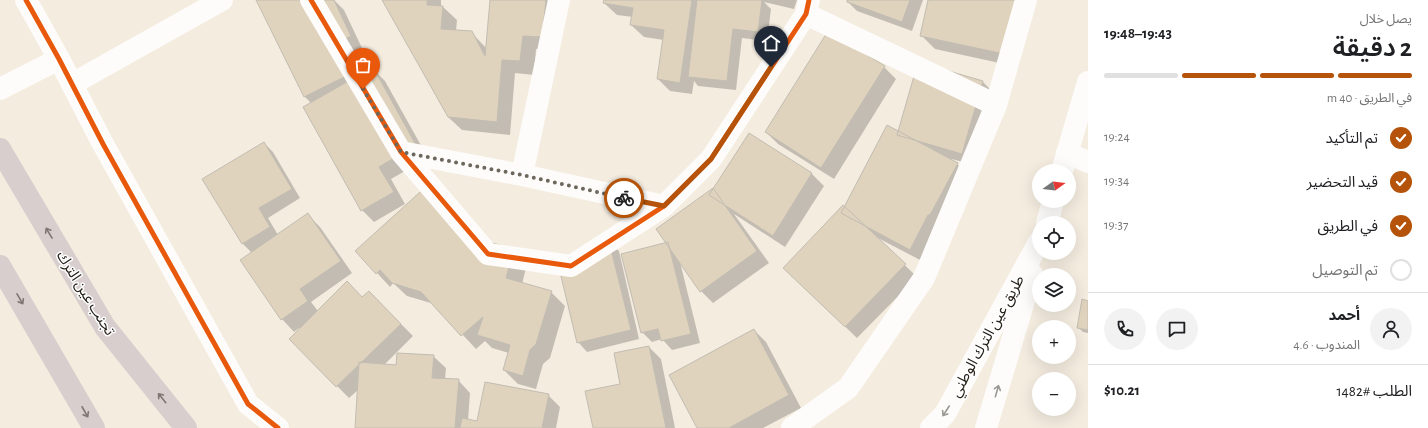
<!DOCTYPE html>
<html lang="ar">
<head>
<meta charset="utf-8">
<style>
  body { margin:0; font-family:"Alegreya Sans","Noto Sans Arabic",sans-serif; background:#f2f2f2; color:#202124; direction:rtl; height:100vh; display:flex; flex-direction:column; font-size:15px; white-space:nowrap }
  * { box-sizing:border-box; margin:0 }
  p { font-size:13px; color:#757577 }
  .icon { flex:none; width:22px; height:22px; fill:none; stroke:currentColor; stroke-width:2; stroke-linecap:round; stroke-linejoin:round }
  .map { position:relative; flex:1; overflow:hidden; direction:ltr }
  .panel { display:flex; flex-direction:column; background:#fff; width:340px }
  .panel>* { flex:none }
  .needle { width:26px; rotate:75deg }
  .controls { position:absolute; left:1032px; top:164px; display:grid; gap:8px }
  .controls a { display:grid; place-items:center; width:44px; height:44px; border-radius:50%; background:#fff; box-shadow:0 4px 16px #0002; font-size:20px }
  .pin { position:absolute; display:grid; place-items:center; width:34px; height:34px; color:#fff; margin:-41px -17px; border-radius:50% 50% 50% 0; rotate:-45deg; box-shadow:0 0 4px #0007 }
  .pin .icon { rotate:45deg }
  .courier { position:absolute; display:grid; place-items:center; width:40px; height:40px; margin:-20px; border:3px solid #b45309; border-radius:50%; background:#fff; color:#222; box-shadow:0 1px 5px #0007 }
  .head em { font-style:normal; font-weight:600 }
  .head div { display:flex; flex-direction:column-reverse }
  .head { display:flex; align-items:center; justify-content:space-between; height:68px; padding:0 16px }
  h1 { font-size:26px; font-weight:600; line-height:30px }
  .bar { display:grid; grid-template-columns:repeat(4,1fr); gap:6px 4px; align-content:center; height:48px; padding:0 16px }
  .bar i { height:5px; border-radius:3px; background:#e0e0e0 }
  .bar .on { background:#b45309 }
  .bar p { grid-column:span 4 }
  .line { display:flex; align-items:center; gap:10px; padding:0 16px; border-top:1px solid #e0e0e0 }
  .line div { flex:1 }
  .round { display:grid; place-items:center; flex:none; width:42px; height:42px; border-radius:21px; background:#f2f2f2 }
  ol { padding:0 16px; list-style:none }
  li { display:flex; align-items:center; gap:12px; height:44px }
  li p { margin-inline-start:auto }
  li .icon { padding:4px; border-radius:50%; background:#b45309; color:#fff; stroke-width:4 }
  li:last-child { color:#757577 }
  li i { width:22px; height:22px; border:2px solid #e0e0e0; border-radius:50% }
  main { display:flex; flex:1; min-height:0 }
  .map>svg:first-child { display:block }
  .shadow { fill:#0003 }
  .building { fill:#dfd3bd; stroke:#c2bcb2 }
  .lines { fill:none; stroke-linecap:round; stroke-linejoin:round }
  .street { stroke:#fdfcfa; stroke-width:22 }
  .secondary { stroke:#fdfcfa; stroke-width:22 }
  .highway { stroke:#d7cecd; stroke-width:22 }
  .cycleway-casing { stroke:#fefefe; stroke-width:8 }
  .cycleway { stroke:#e8590c; stroke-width:5 }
  .oneway { stroke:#7e7772 }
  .oneway2 { stroke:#9b9994 }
  .done { stroke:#6d675d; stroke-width:4; stroke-dasharray:0 7.2 }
  .route { stroke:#b45309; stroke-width:5 }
  .labels { text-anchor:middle; stroke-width:3; stroke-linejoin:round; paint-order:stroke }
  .street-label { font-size:15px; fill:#242017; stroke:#fefefe }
</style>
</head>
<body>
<main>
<section class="panel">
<div class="head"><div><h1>2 دقيقة</h1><p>يصل خلال</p></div><em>19:43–19:48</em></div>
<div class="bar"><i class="on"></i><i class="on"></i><i class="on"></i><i></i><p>في الطريق · 40 m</p></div>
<ol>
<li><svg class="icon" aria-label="check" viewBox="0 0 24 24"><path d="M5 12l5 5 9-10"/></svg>تم التأكيد<p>19:24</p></li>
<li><svg class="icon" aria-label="check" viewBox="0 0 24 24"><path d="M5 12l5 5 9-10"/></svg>قيد التحضير<p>19:34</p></li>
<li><svg class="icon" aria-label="check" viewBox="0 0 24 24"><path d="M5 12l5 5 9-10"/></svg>في الطريق<p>19:37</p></li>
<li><i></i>تم التوصيل</li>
</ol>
<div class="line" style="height:72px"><a class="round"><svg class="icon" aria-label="person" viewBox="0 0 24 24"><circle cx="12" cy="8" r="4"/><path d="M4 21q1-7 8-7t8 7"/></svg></a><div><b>أحمد</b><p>المندوب · 4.6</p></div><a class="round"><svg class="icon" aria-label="chat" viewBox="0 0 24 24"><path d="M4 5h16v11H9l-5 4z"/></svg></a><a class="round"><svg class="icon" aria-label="phone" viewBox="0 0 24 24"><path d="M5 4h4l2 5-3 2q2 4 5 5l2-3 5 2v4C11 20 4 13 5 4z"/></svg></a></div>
<div class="line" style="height:52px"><div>الطلب #1482</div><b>$10.21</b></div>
</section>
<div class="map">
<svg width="1088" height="428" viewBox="0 0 1088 428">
  <rect width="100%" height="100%" fill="#f4ecdf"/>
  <!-- shadow -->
  <path class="shadow" d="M257 0 316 6 328 0H334L344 10 362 48 354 52 365 73 373 69 385 81 428 158 391 179 405 204 374 222 362 210 311 103 304 96Z
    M383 0H441V7H443L457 20 456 31 471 32 487 49 491 0H560L556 51 536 49 534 75 515 73 510 135 462 130 448 117Z
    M605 0H797L794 9 764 2 771 9 767 41 742 38 736 90 698 86 694 81 692 94 670 91 658 79 664 40 644 37 631 25 633 17 617 15 604 3Z
    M849 0H923L912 31 857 11 848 2Z
    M929 0H1033L1018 67 935 49 921 35Z
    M884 67 896 79 834 179 778 144 766 132Z
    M983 82 995 94 974 165 948 158 957 164 969 176 922 261 876 237 917 277 857 338 784 268 844 207 899 133Z
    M749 134 812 174 824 186 785 247 734 214 769 263 713 303 701 291 680 262 700 343 672 350 662 339 652 342 642 332 667 243 714 189Z
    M264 143 273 152 300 198 268 218 278 235 308 215 320 227 352 273 311 302 318 311 363 298 369 292 413 336 384 365 397 366 433 356 446 368 445 380H458L470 393 468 421 478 423 548 395 560 407 556 428H356L358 390 349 398 290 339 300 329 299 328 294 332 282 319 242 260 252 253 242 243Z
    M483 241 527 264 522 284 551 292 565 306 550 358 543 364 536 389 518 384 504 370 509 353 492 348 485 341 476 349 434 304 407 296 393 283 390 287 357 251Z
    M609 242 619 251 639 339 587 352 578 342Z
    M1088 302V333L1083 332 1078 327Z
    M754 330 766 342 801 408 763 428H698Z
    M649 347 661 359 675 428H594L622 385Z"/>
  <!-- building -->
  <path class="building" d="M256 0H308L312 7 326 0H334L351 36 343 40 358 70 304 97Z
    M382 0H427V5L443 6 441 29 472 31 485 56 490 0H546L542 37 523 36 520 61 502 60 497 122 448 117Z
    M604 0H692L680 83 657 79 664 30 630 25 633 8 603 3Z
    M697 0H762L758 32 733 29 727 81 688 77Z
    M847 0H910L902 22 847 2Z
    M928 0H1017L1004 54 920 36Z
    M828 31 885 66 821 168 765 132Z
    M918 62 983 81 962 154 897 135Z
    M373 67 416 145 379 167 394 192 361 211 303 107Z
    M887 125 958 163 930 215H928L910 250 841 213Z
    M749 133 812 173 773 236 709 195Z
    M264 142 292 189 259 208 270 227 242 244 202 179Z
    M430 183 482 240 514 249 506 278 552 291 536 344 530 350 523 376 503 370 510 345 477 335 483 317 461 336 421 292 392 283 380 270 376 274 355 251Z
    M713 188 757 251 700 292 656 229Z
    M843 205 906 264 845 327 783 268Z
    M308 213 341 261 300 289 308 301 281 320 240 260Z
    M609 241 631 330 577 343 559 268Z
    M668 242 691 334 661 341 658 329 641 333 621 254Z
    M347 281 362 297 369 291 401 324 336 387 289 339Z
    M1082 299 1088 301V330L1077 328Z
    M754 329 789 395 729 428H697L669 375Z
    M649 346 666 428H593L585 391 620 384 614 353Z
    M397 353 434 355 432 378 459 379 455 428H355L359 362 396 365Z
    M485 382 549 394 542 428H460L462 418 477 421Z"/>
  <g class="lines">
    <!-- street -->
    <path class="street" d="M26 0 59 59 103 144 248 404 278 428
      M311 0 401 152 488 254 571 266 664 206 711 159 806 14 809 0
      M806 14 996 105
      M72 84 222 0
      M0 89 59 59
      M401 152 522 175 664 206
      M1067 153 1088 162
      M522 175 559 0
      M792 428 848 388 924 278 996 105 1026 0"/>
    <!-- secondary -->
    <path class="secondary" d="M1062 171 1088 82
      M1047 223 1053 201
      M931 428 945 414 1039 242
      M986 428 1032 274"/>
    <!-- highway -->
    <path class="highway" d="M0 149 105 327 186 428
      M0 266 94 428"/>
    <!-- cycleway casing -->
    <g class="cycleway-casing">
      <path id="cycleway" d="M26 0 59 59 103 144 248 404 278 428
        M311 0 401 152 488 254 571 266 664 206 711 159 806 14 809 0"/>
    </g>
    <!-- cycleway -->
    <use href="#cycleway" class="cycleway"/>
  </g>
  <!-- one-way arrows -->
  <defs><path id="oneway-shaft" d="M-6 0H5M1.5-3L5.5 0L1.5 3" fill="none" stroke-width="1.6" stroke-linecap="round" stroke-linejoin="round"/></defs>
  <g class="oneway">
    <use href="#oneway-shaft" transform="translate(49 233) rotate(-121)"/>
    <use href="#oneway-shaft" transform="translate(20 299) rotate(60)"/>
    <use href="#oneway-shaft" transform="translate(162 398) rotate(-129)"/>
    <use href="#oneway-shaft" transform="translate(85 412) rotate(61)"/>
  </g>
  <g class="oneway2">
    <use href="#oneway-shaft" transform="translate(997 391) rotate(-74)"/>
    <use href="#oneway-shaft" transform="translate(946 411) rotate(123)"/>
  </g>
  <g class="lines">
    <!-- done -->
    <path class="done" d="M363 89 401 152 522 175 624 198"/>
    <!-- route -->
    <path class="route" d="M624 198 664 206 711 159 771 67"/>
  </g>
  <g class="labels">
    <!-- street labels -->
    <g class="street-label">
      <text transform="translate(86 293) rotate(58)" y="5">تجنب عين الترك</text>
      <text transform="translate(987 336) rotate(-61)" y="5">طريق عين الترك الوطني</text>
    </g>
  </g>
</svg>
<div class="controls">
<a><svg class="needle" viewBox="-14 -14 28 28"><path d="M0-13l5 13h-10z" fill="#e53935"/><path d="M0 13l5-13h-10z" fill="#757577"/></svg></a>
<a><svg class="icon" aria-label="locate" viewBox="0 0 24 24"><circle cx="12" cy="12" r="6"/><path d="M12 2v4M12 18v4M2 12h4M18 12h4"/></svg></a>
<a><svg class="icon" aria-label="layers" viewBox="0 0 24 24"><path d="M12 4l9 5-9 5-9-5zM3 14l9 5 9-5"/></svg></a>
<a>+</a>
<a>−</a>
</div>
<div class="pin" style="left:363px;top:89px;background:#ea580c"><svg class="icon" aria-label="bag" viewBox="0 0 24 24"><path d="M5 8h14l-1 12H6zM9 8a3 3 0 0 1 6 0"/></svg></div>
<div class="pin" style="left:771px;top:67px;background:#1f2937"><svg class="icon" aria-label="home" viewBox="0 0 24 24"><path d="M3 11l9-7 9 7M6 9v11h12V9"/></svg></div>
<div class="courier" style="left:624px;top:198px"><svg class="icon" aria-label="bike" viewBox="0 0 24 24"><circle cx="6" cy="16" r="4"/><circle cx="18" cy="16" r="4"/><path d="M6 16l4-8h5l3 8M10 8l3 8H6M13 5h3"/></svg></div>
</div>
</main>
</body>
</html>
